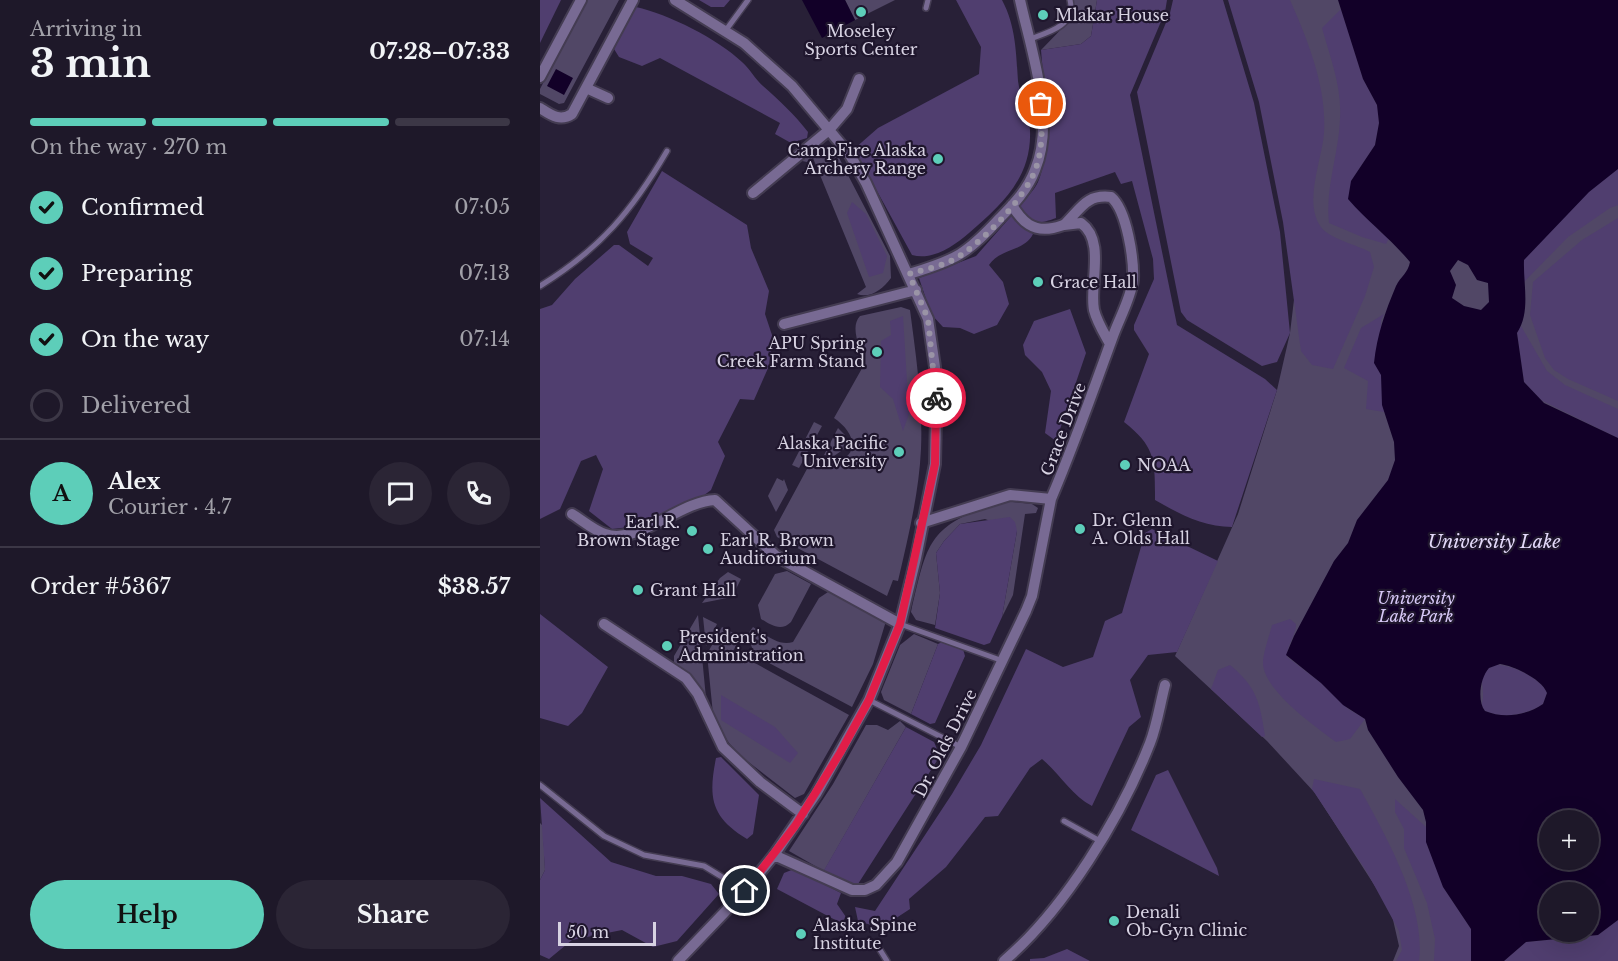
<!DOCTYPE html>
<html lang="en">
<head>
<meta charset="utf-8">
<style>
  body { margin:0; font-family:"Libre Baskerville",serif; background:#2b2535; color:#f1f3f6; height:100vh; display:flex; flex-direction:column; font-size:22px; white-space:nowrap }
  * { box-sizing:border-box; margin:0 }
  p { font-size:20px; color:#a1a0a8 }
  .icon { flex:none; width:33px; height:33px; fill:none; stroke:currentColor; stroke-width:2; stroke-linecap:round; stroke-linejoin:round }
  .map { position:relative; flex:1; overflow:hidden }
  .side { display:flex; flex-direction:column; background:#1e1829; width:540px }
  .side>* { flex:none }
  .tools { position:absolute; left:999px; top:810px; display:grid; gap:12px }
  .tools a { display:grid; place-items:center; width:60px; height:60px; border-radius:50%; background:#1e1829; box-shadow:0 6px 24px #0002,0 0 0 2px #3c3746; font-size:30px }
  .scale { position:absolute; left:18px; bottom:15px; width:98px; box-sizing:border-box; padding-left:6px; border:3px solid #d7d2e2; border-top:0; font-size:16px; line-height:21px; white-space:nowrap; color:#d7d2e2; -webkit-text-stroke:4px #1f162d; paint-order:stroke }
  .pin { position:absolute; display:grid; place-items:center; width:51px; height:51px; color:#fff; margin:-26px; border:3px solid #fff; border-radius:50%; box-shadow:0 2px 6px #0007 }
  .courier { position:absolute; display:grid; place-items:center; width:60px; height:60px; margin:-30px; border:4px solid #e11d48; border-radius:50%; background:#fff; color:#222; box-shadow:0 2px 8px #0007 }
  .head em { font-style:normal; font-weight:700 }
  .head div { display:flex; flex-direction:column-reverse }
  .head { display:flex; align-items:center; justify-content:space-between; height:102px; padding:0 30px }
  h1 { font-size:39px; font-weight:700; line-height:45px }
  .bar { display:grid; grid-template-columns:repeat(4,1fr); gap:9px 6px; align-content:center; height:72px; padding:0 30px }
  .bar i { height:8px; border-radius:4px; background:#3c3746 }
  .bar .current { background:#5dceb9 }
  .bar p { grid-column:span 4 }
  .line { display:flex; align-items:center; gap:15px; padding:0 30px; border-top:2px solid #3c3746 }
  .line div { flex:1 }
  .round { display:grid; place-items:center; flex:none; width:63px; height:63px; border-radius:32px; background:#2b2535 }
  ol { padding:0 30px; list-style:none }
  li { display:flex; align-items:center; gap:18px; height:66px }
  li p { margin-inline-start:auto }
  li .icon { padding:6px; border-radius:50%; background:#5dceb9; color:#111; stroke-width:4 }
  li:last-child { color:#a1a0a8 }
  li i { width:33px; height:33px; border:3px solid #3c3746; border-radius:50% }
  .action { display:flex; gap:12px; margin-top:auto; padding:12px 30px }
  .action a { flex:1; height:69px; border-radius:36px; background:#5dceb9; color:#111; font-size:24px; font-weight:700; line-height:69px; text-align:center }
  .action a+a { background:#2b2535; color:#f1f3f6 }
  main { display:flex; flex:1; min-height:0 }
  .map>svg:first-child { display:block }
  .green { fill:#514766; fill-rule:evenodd }
  .forest { fill:#503e6f }
  .water { fill:#120028; fill-rule:evenodd }
  .lines { fill:none; stroke-linecap:round; stroke-linejoin:round }
  .service-casing { stroke:#443c52; stroke-width:8 }
  .minor-casing { stroke:#443c52; stroke-width:14 }
  .service { stroke:#786a93; stroke-width:5 }
  .minor { stroke:#786a93; stroke-width:10 }
  .done { stroke:#9a94a6; stroke-width:6; stroke-dasharray:0 10.8 }
  .route { stroke:#e11d48; stroke-width:8 }
  .poi-dot { fill:#5dceb9; stroke:#1f162d; stroke-width:2 }
  .labels { text-anchor:middle; stroke-width:4.5; stroke-linejoin:round; paint-order:stroke }
  .poi-label { font-size:16px; fill:#d7d2e2; stroke:#1f162d; text-anchor:start }
  .street-label { font-size:16px; fill:#d7d2e2; stroke:#1f162d }
  .park-label { font-size:16px; font-style:italic; fill:#d7c8f7; stroke:#1f162d }
  .water-label { font-size:18px; font-style:italic; fill:#e4dafa; stroke:#1f162d }
</style>
</head>
<body>
<main>
<section class="side">
<div class="head"><div><h1>3 min</h1><p>Arriving in</p></div><em>07:28–07:33</em></div>
<div class="bar"><i class="current"></i><i class="current"></i><i class="current"></i><i></i><p>On the way · 270 m</p></div>
<ol>
<li><svg class="icon" aria-label="check" viewBox="0 0 24 24"><path d="M5 12l5 5 9-10"/></svg>Confirmed<p>07:05</p></li>
<li><svg class="icon" aria-label="check" viewBox="0 0 24 24"><path d="M5 12l5 5 9-10"/></svg>Preparing<p>07:13</p></li>
<li><svg class="icon" aria-label="check" viewBox="0 0 24 24"><path d="M5 12l5 5 9-10"/></svg>On the way<p>07:14</p></li>
<li><i></i>Delivered</li>
</ol>
<div class="line" style="height:108px"><b class="round" style="background:#5dceb9;color:#111">A</b><div><b>Alex</b><p>Courier · 4.7</p></div><a class="round"><svg class="icon" aria-label="chat" viewBox="0 0 24 24"><path d="M4 5h16v11H9l-5 4z"/></svg></a><a class="round"><svg class="icon" aria-label="phone" viewBox="0 0 24 24"><path d="M5 4h4l2 5-3 2q2 4 5 5l2-3 5 2v4C11 20 4 13 5 4z"/></svg></a></div>
<div class="line" style="height:78px"><div>Order #5367</div><b>$38.57</b></div>
<div class="action"><a>Help</a><a>Share</a></div>
</section>
<div class="map">
<svg width="1078" height="961" viewBox="0 0 1078 961">
  <rect width="100%" height="100%" fill="#282037"/>
  <!-- green -->
  <path class="green" d="M46 0H79L24 103 19 104 0 94V89Z
    M305 0H355L315 20Z
    M533 0H557L551 36 541 44 501 50 531 19Z
    M738 0H1078V961H853L859 946 851 911 775 793 727 741 635 656 698 514 737 390 750 333 764 216ZM1010 820H1048V860H1010ZM1010 892H1048V932H1010Z
    M282 146 296 152 350 256 351 278C343 289 330 299 317 294L326 287 273 158 267 162 262 161 272 150Z
    M361 307 370 310C376 356 383 403 381 449 379 493 368 538 358 581L353 580 347 596 237 537 234 530 274 456 295 463C323 453 313 431 294 418L325 363C321 349 309 328 320 316Z
    M274 422 282 426 259 468 252 465Z
    M298 428 305 435 304 449 294 456 284 455Z
    M237 478 243 481 244 479 248 490 236 512 228 496Z
    M463 501 492 504 498 508 496 513 485 514 473 595 462 617 477 531 445 519 420 524 404 541 396 553 400 593 395 625 376 620 371 612C388 539 388 526 463 501Z
    M247 571 271 584 251 622C241 632 231 625 221 619L218 605 235 574Z
    M188 572 201 579 192 597 162 603 180 578Z
    M288 592 299 594 346 621 333 664 312 707 214 655 208 634 213 627C225 634 239 647 253 642L279 598Z
    M158 615 166 698 153 679 134 664V656Z
    M163 617 177 624 166 646Z
    M182 627 201 637 193 651 309 715 264 794 255 798 202 757 189 743 179 727 173 714 167 654Z
    M374 634 398 644 371 714 344 700 341 692 360 645Z
    M360 721 366 727 284 871 249 851 293 784 326 725H337L348 730Z
    M0 823 3 826 5 870 0 880Z"/>
  <!-- forest -->
  <path class="forest" d="M0 0H21L0 43Z
    M159 0H190L184 7H171Z
    M416 0H462C476 26 476 53 478 81 480 97 489 114 490 130 492 177 462 205 429 233 414 246 392 261 372 255L314 149 338 128 439 74 441 47Z
    M557 0H627L625 12 590 95 637 325 725 379 737 390 692 527C664 527 639 514 615 500 615 461 616 447 584 422L609 354 594 330V325L614 279 613 259 592 181 581 184 575 172 515 193 516 218C494 226 494 223 478 208 484 200 494 191 498 182 514 142 504 92 501 50L541 44 551 36Z
    M633 0H683L714 103 740 232 750 333 737 362 722 366 647 320 641 312 597 92 630 13Z
    M688 0H750C768 41 787 87 784 133 782 161 763 202 781 227 788 238 817 245 830 252L834 267 825 296 793 369 772 365 761 351 743 222 719 102Z
    M96 7C128 14 178 39 202 62 210 69 215 79 223 86 240 101 254 114 268 132L267 138 251 143 235 134 240 123 120 58 102 66 79 57 74 49Z
    M801 9 823 79 837 105 839 123 835 145 811 181 840 232 849 238 846 244 822 237 789 223C785 187 799 154 800 118 802 87 790 57 782 28Z
    M1078 169V205L1070 208 1028 237 983 283C983 277 982 266 984 260 990 245 1063 176 1078 169Z
    M122 171 207 225 211 248 229 291 225 314 233 338 229 366 214 400 200 399 178 442 185 456 171 490 163 496 99 526 72 529 49 511 63 469 56 455 41 461 20 509 0 519V309L12 305 35 279 74 245H79L108 266 113 258 90 244 87 232Z
    M312 202 326 214 347 256 343 273 329 277 307 213Z
    M473 214 493 234C484 252 460 248 449 265L463 282 469 304 457 325 434 334 420 328 403 327 391 314 379 278 436 256Z
    M1078 218V401L1028 379 1014 370 1005 358 990 315 993 282 1042 240Z
    M530 309 546 353 516 441 505 433 511 391 502 372 485 355 483 345 494 321Z
    M844 314 841 320 844 412 826 409 828 381 804 368 821 328Z
    M363 316 369 414 363 431 353 399 340 387 341 341 351 335 350 321Z
    M981 326 1007 371 1025 385 1078 409V438L1001 400 984 382 977 333Z
    M470 517 475 522 477 531 462 617 450 643 444 645 395 628 400 593 396 553 404 541 420 524Z
    M612 529 678 561 637 652 608 655 590 680 601 717 589 727 552 806C532 796 520 774 502 759L490 768 458 816 445 817 406 867 369 899 370 909 341 928 318 921 315 907 335 911 412 794 441 745 486 649 523 667 553 657 565 621 582 613 605 533Z
    M0 614 68 667 42 713 28 726 0 718Z
    M750 619 756 624C756 636 746 646 747 657L781 683 808 709 825 719 810 739 796 742C776 727 721 689 723 661 724 650 729 637 732 625Z
    M402 642 423 649 425 656 395 723 390 724 371 714 398 644Z
    M690 665C717 687 720 703 725 736L722 737 671 689 678 670Z
    M956 665C971 664 1002 679 1007 693L1003 704C986 715 964 719 945 711 941 706 942 704 943 698 944 684 936 672 956 665Z
    M181 695 235 727 258 753 250 763 181 720Z
    M366 727 394 742 400 756 318 884 314 885 283 872Z
    M181 757 219 795 213 834 207 839C171 817 168 798 176 758Z
    M628 770 677 868 679 876 591 830 616 775Z
    M774 779 820 789C846 836 886 906 879 961H856L862 950 859 931 827 872 772 789Z
    M0 798 71 862 116 876H142L171 884 179 894 137 941 113 947 82 930 32 940 9 959 0 955V880L5 870Z
    M855 799 886 827 887 846 900 873 903 887 931 929V961H894L895 939 887 903 864 848V829L855 812Z
    M254 869 301 893 297 904 306 917 301 923 237 889 244 873Z
    M1078 920V961H964L986 942 1058 935Z
    M527 949 550 961H490V959L504 958Z"/>
  <!-- water -->
  <path class="water" d="M262 0H305L315 20 282 38Z
    M798 0H1078V169L1049 192 984 260C983 284 991 312 977 333L984 382 1004 403 1078 438V920L1058 935 986 942 964 961H931V929L903 887 886 842V822L883 810 858 777 828 730 825 719 803 705 781 683 746 655 754 636 794 561 808 543 817 520 848 480 855 460 854 442 842 405 841 375 834 363C837 335 845 312 856 286 861 276 868 273 870 262 851 239 828 222 808 199L811 181 835 145 839 123 837 105 823 79ZM918 260 928 265 937 280 948 283 949 302 941 310 924 306 912 298 916 285 910 271ZM960 664C974 666 1002 679 1007 693L1003 704C987 715 964 719 945 711 937 701 940 678 949 668ZM1048 820V860H1010V820ZM1048 892V932H1010V892Z
    M16 69 33 78 24 95 7 86Z"/>
  <g class="lines">
    <!-- service casing -->
    <g class="service-casing">
      <path id="service" d="M386 8 388 0
        M186 30 208 0
        M490 39C510 32 536 25 530 0
        M0 286C60 249 92 211 127 151
        M360 624 463 661
        M329 700 421 747
        M0 785 64 836 104 855 164 866 205 891
        M524 821 560 841
        M337 945 347 961"/>
    </g>
    <!-- minor casing -->
    <g class="minor-casing">
      <path id="minor" d="M135 0 204 43 252 86 310 155 326 183 388 319 395 367 396 415 395 464 376 558 360 624 329 700 276 794 234 855 205 891 138 961
        M0 77 41 0
        M46 88 68 98
        M0 108C11 115 20 122 32 114L93 0
        M213 193 289 130 307 109 319 79
        M524 225 541 223C566 241 549 284 554 310 557 322 564 333 570 344
        M369 274C416 260 427 254 460 218 474 204 488 189 495 170 516 120 491 50 480 0
        M244 324 376 290
        M32 514C42 520 53 530 65 534 97 546 140 501 175 500L236 556 360 624
        M381 523 470 495 511 499C534 445 553 391 573 336 579 319 591 298 593 280 594 260 587 210 571 197 547 194 541 208 526 223 523 226 518 227 513 228 493 232 482 222 472 205
        M64 624 146 678 158 694 183 747 220 782 263 814
        M234 855 312 890H325L336 885 357 862 421 747 486 611 492 596 511 499
        M464 961C524 910 581 817 610 743 617 725 620 704 625 685"/>
    </g>
    <!-- service -->
    <use href="#service" class="service"/>
    <!-- minor -->
    <use href="#minor" class="minor"/>
  </g>
  <g class="lines">
    <!-- done -->
    <path class="done" d="M396 398 388 319 369 274C382 270 397 267 409 262 437 249 486 198 496 168 503 148 502 125 501 104"/>
    <!-- route -->
    <path class="route" d="M205 891 255 826 300 753 329 700 360 624 395 464 396 398"/>
  </g>
  <!-- markers -->
  <g class="poi-dot">
    <circle cx="321" cy="12" r="6"/>
    <circle cx="503" cy="15" r="6"/>
    <circle cx="398" cy="159" r="6"/>
    <circle cx="498" cy="282" r="6"/>
    <circle cx="337" cy="352" r="6"/>
    <circle cx="359" cy="452" r="6"/>
    <circle cx="585" cy="465" r="6"/>
    <circle cx="540" cy="529" r="6"/>
    <circle cx="152" cy="531" r="6"/>
    <circle cx="168" cy="549" r="6"/>
    <circle cx="98" cy="590" r="6"/>
    <circle cx="127" cy="646" r="6"/>
    <circle cx="574" cy="921" r="6"/>
    <circle cx="261" cy="934" r="6"/>
  </g>
  <g class="labels">
    <!-- poi labels -->
    <g class="poi-label">
      <text x="515" y="21">Mlakar House</text>
      <text x="321" y="37" text-anchor="middle">Moseley<tspan x="321" dy="18">Sports Center</tspan></text>
      <text x="386" y="156" text-anchor="end">CampFire Alaska<tspan x="386" dy="18">Archery Range</tspan></text>
      <text x="510" y="288">Grace Hall</text>
      <text x="325" y="349" text-anchor="end">APU Spring<tspan x="325" dy="18">Creek Farm Stand</tspan></text>
      <text x="347" y="449" text-anchor="end">Alaska Pacific<tspan x="347" dy="18">University</tspan></text>
      <text x="597" y="471">NOAA</text>
      <text x="552" y="526">Dr. Glenn<tspan x="552" dy="18">A. Olds Hall</tspan></text>
      <text x="140" y="528" text-anchor="end">Earl R.<tspan x="140" dy="18">Brown Stage</tspan></text>
      <text x="180" y="546">Earl R. Brown<tspan x="180" dy="18">Auditorium</tspan></text>
      <text x="110" y="596">Grant Hall</text>
      <text x="139" y="643">President's<tspan x="139" dy="18">Administration</tspan></text>
      <text x="586" y="918">Denali<tspan x="586" dy="18">Ob-Gyn Clinic</tspan></text>
      <text x="273" y="931">Alaska Spine<tspan x="273" dy="18">Institute</tspan></text>
    </g>
    <!-- street labels -->
    <g class="street-label">
      <text transform="translate(523 429) rotate(-69)" y="6">Grace Drive</text>
      <text transform="translate(405 743) rotate(-63)" y="6">Dr. Olds Drive</text>
    </g>
    <!-- park labels -->
    <g class="park-label">
      <text x="876" y="604">University<tspan x="876" dy="18">Lake Park</tspan></text>
    </g>
    <!-- water labels -->
    <g class="water-label">
      <text x="954" y="548">University Lake</text>
    </g>
  </g>
</svg>
<div class="tools">
<a>+</a>
<a>−</a>
</div>
<div class="scale">50 m</div>
<div class="pin" style="left:501px;top:104px;background:#ea580c"><svg class="icon" aria-label="bag" viewBox="0 0 24 24"><path d="M5 8h14l-1 12H6zM9 8a3 3 0 0 1 6 0"/></svg></div>
<div class="pin" style="left:205px;top:891px;background:#1f2937"><svg class="icon" aria-label="home" viewBox="0 0 24 24"><path d="M3 11l9-7 9 7M6 9v11h12V9"/></svg></div>
<div class="courier" style="left:396px;top:398px"><svg class="icon" aria-label="bike" viewBox="0 0 24 24"><circle cx="6" cy="16" r="4"/><circle cx="18" cy="16" r="4"/><path d="M6 16l4-8h5l3 8M10 8l3 8H6M13 5h3"/></svg></div>
</div>
</main>
</body>
</html>
